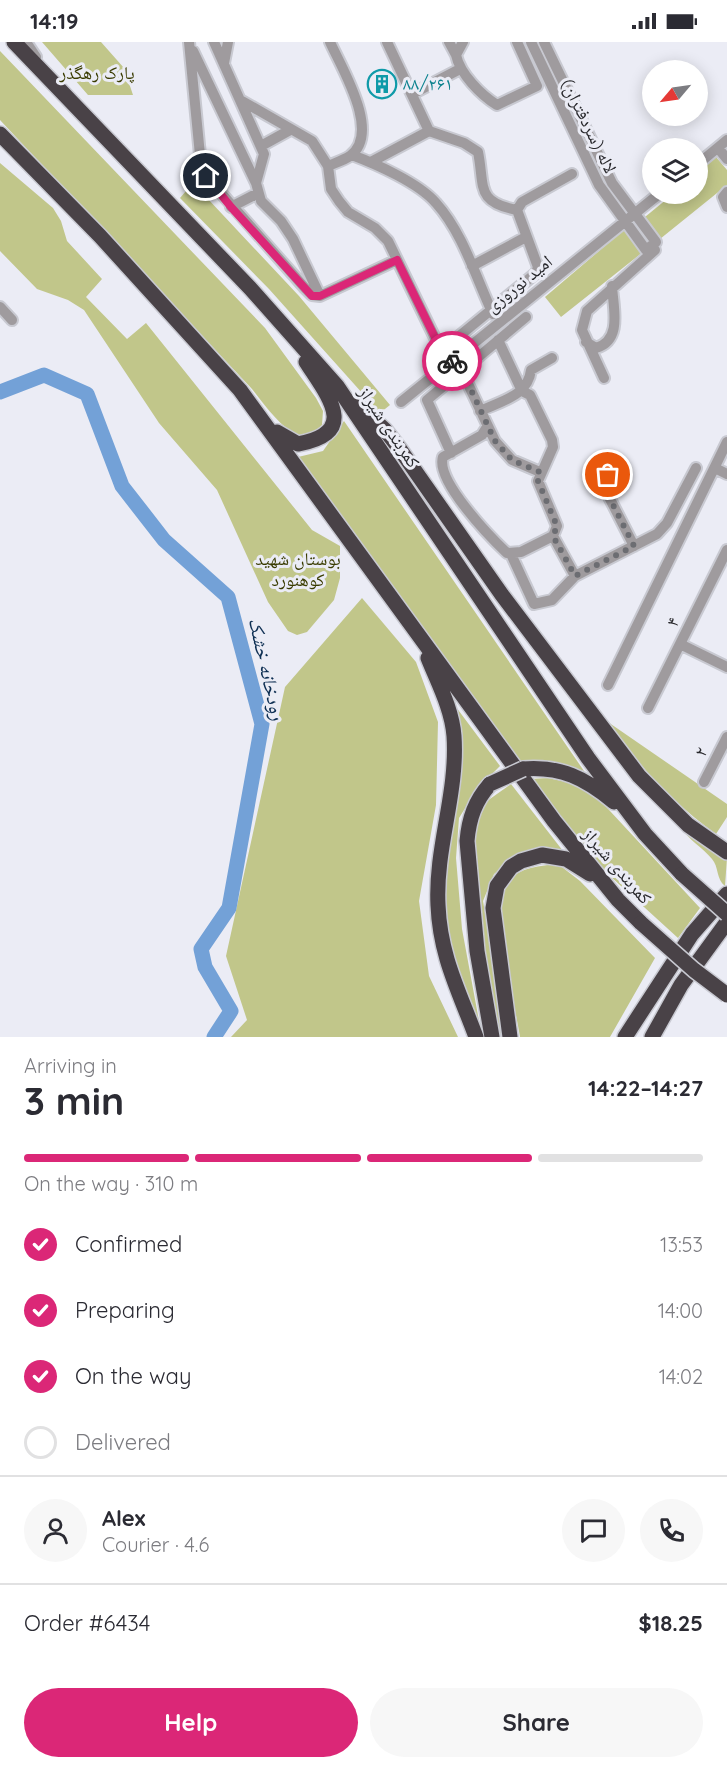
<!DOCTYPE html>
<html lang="en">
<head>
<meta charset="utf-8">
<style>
  body { margin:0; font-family:Quicksand,"Noto Naskh Arabic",sans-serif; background:#f7f7f7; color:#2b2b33; height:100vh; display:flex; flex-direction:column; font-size:22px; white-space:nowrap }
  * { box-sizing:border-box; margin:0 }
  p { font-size:20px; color:#7c7c81 }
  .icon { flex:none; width:33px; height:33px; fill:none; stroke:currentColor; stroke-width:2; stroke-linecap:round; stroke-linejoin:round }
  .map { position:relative; height:995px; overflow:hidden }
  .details { display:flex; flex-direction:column; background:#fff; flex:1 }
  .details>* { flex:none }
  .needle { width:39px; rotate:241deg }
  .tools { position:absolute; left:642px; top:18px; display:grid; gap:12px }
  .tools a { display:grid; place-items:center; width:66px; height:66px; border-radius:50%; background:#fff; box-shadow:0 3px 15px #0003; font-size:30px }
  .pin { position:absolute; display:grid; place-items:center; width:51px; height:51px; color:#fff; margin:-26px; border:3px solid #fff; border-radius:50%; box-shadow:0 2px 6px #0007 }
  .courier { position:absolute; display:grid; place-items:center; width:60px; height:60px; margin:-30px; border:4px solid #db2777; border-radius:50%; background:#fff; color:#222; box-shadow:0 2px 8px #0007 }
  .summary em { font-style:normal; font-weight:700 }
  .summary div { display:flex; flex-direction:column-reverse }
  .summary { display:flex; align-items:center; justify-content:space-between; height:102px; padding:0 24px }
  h1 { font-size:39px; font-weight:700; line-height:45px }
  .bar { display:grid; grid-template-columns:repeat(4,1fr); gap:9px 6px; align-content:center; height:72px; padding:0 24px }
  .bar i { height:8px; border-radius:4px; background:#e1e1e2 }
  .bar .current { background:#db2777 }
  .bar p { grid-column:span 4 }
  .line { display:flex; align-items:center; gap:15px; padding:0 24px; border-top:2px solid #e1e1e2 }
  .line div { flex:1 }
  .round { display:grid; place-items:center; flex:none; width:63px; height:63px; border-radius:32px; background:#f7f7f7 }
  ol { padding:0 24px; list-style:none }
  li { display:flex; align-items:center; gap:18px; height:66px }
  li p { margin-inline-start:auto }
  li .icon { padding:6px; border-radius:50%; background:#db2777; color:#fff; stroke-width:4 }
  li:last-child { color:#7c7c81 }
  li i { width:33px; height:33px; border:3px solid #e1e1e2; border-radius:50% }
  .cta { display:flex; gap:12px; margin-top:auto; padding:12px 24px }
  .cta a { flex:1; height:69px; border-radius:36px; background:#db2777; color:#fff; font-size:24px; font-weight:700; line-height:69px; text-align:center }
  .cta a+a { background:#f7f7f7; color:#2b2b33 }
  .status { display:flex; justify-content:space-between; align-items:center; height:42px; padding:0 30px; background:#fff; direction:ltr }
  .status svg { height:16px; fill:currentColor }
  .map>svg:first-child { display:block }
  .green { fill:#c1c68a }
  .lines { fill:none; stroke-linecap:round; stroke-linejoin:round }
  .river { stroke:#73a1d7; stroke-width:15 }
  .minor-casing { stroke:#c8c9d1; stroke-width:14 }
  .highway-casing { stroke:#c8c9d1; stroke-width:18 }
  .minor { stroke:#9f9b9e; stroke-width:10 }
  .highway { stroke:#494247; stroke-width:15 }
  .highway-bridge-casing { stroke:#c8c9d1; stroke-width:18; stroke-linecap:butt }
  .highway-bridge { stroke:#494247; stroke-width:15 }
  .done { stroke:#6c6d72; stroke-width:6; stroke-dasharray:0 10.8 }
  .route { stroke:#db2777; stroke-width:8 }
  .labels { text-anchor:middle; stroke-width:6; stroke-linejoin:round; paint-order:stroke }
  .park-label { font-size:18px; fill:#3a3c02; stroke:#ebecf5 }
  .culture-label { font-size:18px; fill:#0d838f; stroke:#ebecf5; text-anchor:start }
  .street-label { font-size:18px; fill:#28282c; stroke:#ebecf5 }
  .water-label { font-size:20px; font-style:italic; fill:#0d2e52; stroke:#ebecf5 }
</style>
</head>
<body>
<div class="status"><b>14:19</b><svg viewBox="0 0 49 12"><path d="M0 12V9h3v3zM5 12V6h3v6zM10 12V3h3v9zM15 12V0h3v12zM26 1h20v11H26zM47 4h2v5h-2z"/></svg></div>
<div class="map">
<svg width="727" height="995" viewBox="0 0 727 995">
  <rect width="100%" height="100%" fill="#ebecf5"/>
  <!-- green -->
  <path class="green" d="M42 0H101L124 26 133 53H88Z
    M0 9 265 286 316 356 323 369 322 383 311 393 300 395C280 385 266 365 252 347L0 78Z
    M716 115 727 128V143L660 197 645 175 673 152H698V131Z
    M0 121 53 166 61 179 67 199 102 237 86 255 127 297 146 281 312 488 340 504V536L334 558 307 590 297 593 288 589 268 560 217 448 159 381 84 268 68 258 37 247 0 209Z
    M193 141 299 254 390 363 380 371 269 247 180 156Z
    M626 186 643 210 561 275 545 255Z
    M344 379 584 729 559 721H522L298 415 323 409Z
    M362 556 416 620 438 680 436 763 419 859 429 934 458 995H231L247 978 226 914 285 645Z
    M453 661 500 724 477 747 459 776 456 816 462 887 482 995C469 963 453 930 447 895 435 827 449 731 453 661Z
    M605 678 727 762V775L716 792C671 760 638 722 605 678Z
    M548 736 571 741 597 755 700 866 678 896 599 824 530 737Z
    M511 742 563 809 546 807 520 812 494 832 483 859 506 995H501L477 873 472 805 480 764Z
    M680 785 717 812 727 816 725 844C716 837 719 825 712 817 702 805 689 798 680 785Z
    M558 822 580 839 655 916 610 995H520C515 962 492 877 503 848 511 826 538 824 558 822Z"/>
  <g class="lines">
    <!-- river -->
    <path class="river" d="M0 350 44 333 87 352 122 444 164 498 228 555 262 682 229 866 201 907 205 925 231 969 214 995"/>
    <!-- minor casing -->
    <g class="minor-casing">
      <path id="minor" d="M26 0 36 15
        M189 0 200 113 206 134 305 246 312 253 320 254 397 218
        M214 0 264 112 256 141 261 159 281 179 293 197 320 254
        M387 0 429 89 464 101 478 110C485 144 475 160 517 168
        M449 0 456 13
        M463 0 456 13C460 32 481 53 497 63L537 44 517 0
        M531 0 599 143 646 208 656 200 612 141 544 0
        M193 9 256 141
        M224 21 228 0
        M412 52 460 27
        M242 59 312 99 328 124 331 147 339 159 348 170 375 186 388 199 448 323
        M261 104 290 88
        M718 106 727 117
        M352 113C376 122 419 141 436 161 463 191 476 236 493 272
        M371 120 429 89
        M698 122 727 98
        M328 124C335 121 344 118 350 114 382 91 341 25 330 0
        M727 150 723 155 727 165
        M231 165 258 151
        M472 224 526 195
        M0 265 12 278
        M498 298 522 349 530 353 552 398 553 405 538 439 557 484 553 494 575 534
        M586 300 596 306C623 298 613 265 612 244
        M441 309 536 231 538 225 517 168 522 160 572 132
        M459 323 495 399 512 418 540 430
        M604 336 582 288 587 269 655 208
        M401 360 659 152
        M480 369C501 359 528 354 531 328L552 316
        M487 385 482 393 443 415C435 438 490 495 507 511L521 510 553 494
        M451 411 427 358 526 275
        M715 426 727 432
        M608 433 609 455 634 504
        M511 512 534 562 552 558 575 534 657 492 667 481 696 426
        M680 602 727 625
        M608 643 727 400
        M648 666 727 508
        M704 740 727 695"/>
    </g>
    <!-- highway casing -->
    <g class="highway-casing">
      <path id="highway" d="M14 0 250 246 337 344 588 716 645 792 682 832
        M0 92 100 194 240 348 554 779 618 858 641 881
        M357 362 385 388 399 406 502 553 639 734 688 783 727 810
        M277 390 298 402C360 391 328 354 306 320
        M428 616C438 641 452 667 454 694 458 751 435 806 438 863 440 914 459 949 476 995
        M523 727C561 724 585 736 614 760
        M490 742C475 759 469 776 467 799L477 909 492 995
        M510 995 493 866 497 844 511 825 521 819 542 813 566 817 590 832
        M625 995 692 892 727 852
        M652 995 681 943 727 880"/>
    </g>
    <!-- minor -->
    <use href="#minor" class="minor"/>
    <!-- highway -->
    <use href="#highway" class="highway"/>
    <!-- highway-bridge casing -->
    <g class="highway-bridge-casing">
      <path id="highway-bridge" d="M490 742 523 727
        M682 832 727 872
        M641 881 694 928 727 953"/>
    </g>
    <!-- highway-bridge -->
    <use href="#highway-bridge" class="highway-bridge"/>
  </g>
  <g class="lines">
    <!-- done -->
    <path class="done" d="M452 319 456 316 495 399 512 418 540 430 538 439 557 484 553 494 575 534 634 504 609 455 608 433"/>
    <!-- route -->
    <path class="route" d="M206 134 231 165 312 254H320L397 218 448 322 452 319"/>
  </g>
  <!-- icons -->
  <defs>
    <g id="building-ring" transform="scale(1.5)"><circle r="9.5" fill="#ebecf5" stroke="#0f9aa8" stroke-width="1.5"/><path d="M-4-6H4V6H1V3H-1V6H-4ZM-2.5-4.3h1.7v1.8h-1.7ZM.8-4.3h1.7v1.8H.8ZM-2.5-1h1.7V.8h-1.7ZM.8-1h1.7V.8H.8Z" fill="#0f9aa8"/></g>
  </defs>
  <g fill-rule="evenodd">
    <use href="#building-ring" x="382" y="42"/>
  </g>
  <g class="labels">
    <!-- park labels -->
    <g class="park-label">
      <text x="97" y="37">پارک رهگذر</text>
      <text x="298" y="523">بوستان شهید<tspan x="298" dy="21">کوهنورد</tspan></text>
    </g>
    <!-- culture labels -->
    <g class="culture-label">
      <text x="403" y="48">۸۸/۲۶۱</text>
    </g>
    <!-- street labels -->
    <g class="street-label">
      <text transform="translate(589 84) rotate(64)" y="6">لاله (سردفتران)</text>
      <text transform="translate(519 242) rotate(-39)" y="6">امید نوروزی</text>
      <text transform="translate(389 385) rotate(56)" y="6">کمربندی شیراز</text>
      <text transform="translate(673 580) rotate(-64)" y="6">۴</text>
      <text transform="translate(701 710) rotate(-63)" y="6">۲</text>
      <text transform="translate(617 824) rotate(49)" y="6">کمربندی شیراز</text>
    </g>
    <!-- water labels -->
    <g class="water-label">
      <text transform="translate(267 627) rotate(77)" y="7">رودخانه خشک</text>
    </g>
  </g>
</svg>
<div class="tools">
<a><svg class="needle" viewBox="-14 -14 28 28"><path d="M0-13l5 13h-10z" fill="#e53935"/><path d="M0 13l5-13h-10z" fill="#7c7c81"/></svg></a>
<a><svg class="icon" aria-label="layers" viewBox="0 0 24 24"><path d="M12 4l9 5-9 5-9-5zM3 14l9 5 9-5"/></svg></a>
</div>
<div class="pin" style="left:608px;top:433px;background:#ea580c"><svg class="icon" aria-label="bag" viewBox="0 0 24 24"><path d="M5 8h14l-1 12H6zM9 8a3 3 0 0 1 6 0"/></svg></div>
<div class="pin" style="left:206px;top:134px;background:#1f2937"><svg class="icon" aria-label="home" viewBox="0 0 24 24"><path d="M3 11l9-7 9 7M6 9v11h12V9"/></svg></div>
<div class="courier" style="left:452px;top:319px"><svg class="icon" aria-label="bike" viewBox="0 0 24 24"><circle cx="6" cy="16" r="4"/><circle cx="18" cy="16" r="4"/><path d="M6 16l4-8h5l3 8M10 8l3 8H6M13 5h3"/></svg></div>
</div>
<section class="details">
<div class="summary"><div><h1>3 min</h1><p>Arriving in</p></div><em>14:22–14:27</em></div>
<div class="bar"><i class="current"></i><i class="current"></i><i class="current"></i><i></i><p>On the way · 310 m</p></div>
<ol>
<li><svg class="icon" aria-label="check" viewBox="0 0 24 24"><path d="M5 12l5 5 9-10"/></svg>Confirmed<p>13:53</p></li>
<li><svg class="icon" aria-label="check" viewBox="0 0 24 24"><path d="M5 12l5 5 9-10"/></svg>Preparing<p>14:00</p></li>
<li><svg class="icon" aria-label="check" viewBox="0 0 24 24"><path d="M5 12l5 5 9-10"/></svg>On the way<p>14:02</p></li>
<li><i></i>Delivered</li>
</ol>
<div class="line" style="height:108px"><a class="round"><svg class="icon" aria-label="person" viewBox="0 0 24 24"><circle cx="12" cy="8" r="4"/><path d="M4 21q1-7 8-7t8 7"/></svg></a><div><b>Alex</b><p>Courier · 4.6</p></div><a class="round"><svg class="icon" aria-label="chat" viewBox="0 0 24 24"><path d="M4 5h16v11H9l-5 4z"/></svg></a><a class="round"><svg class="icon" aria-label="phone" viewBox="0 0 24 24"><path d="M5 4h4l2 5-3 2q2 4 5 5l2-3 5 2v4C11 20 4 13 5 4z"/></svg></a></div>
<div class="line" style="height:78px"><div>Order #6434</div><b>$18.25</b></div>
<div class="cta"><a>Help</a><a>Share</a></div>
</section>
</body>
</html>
